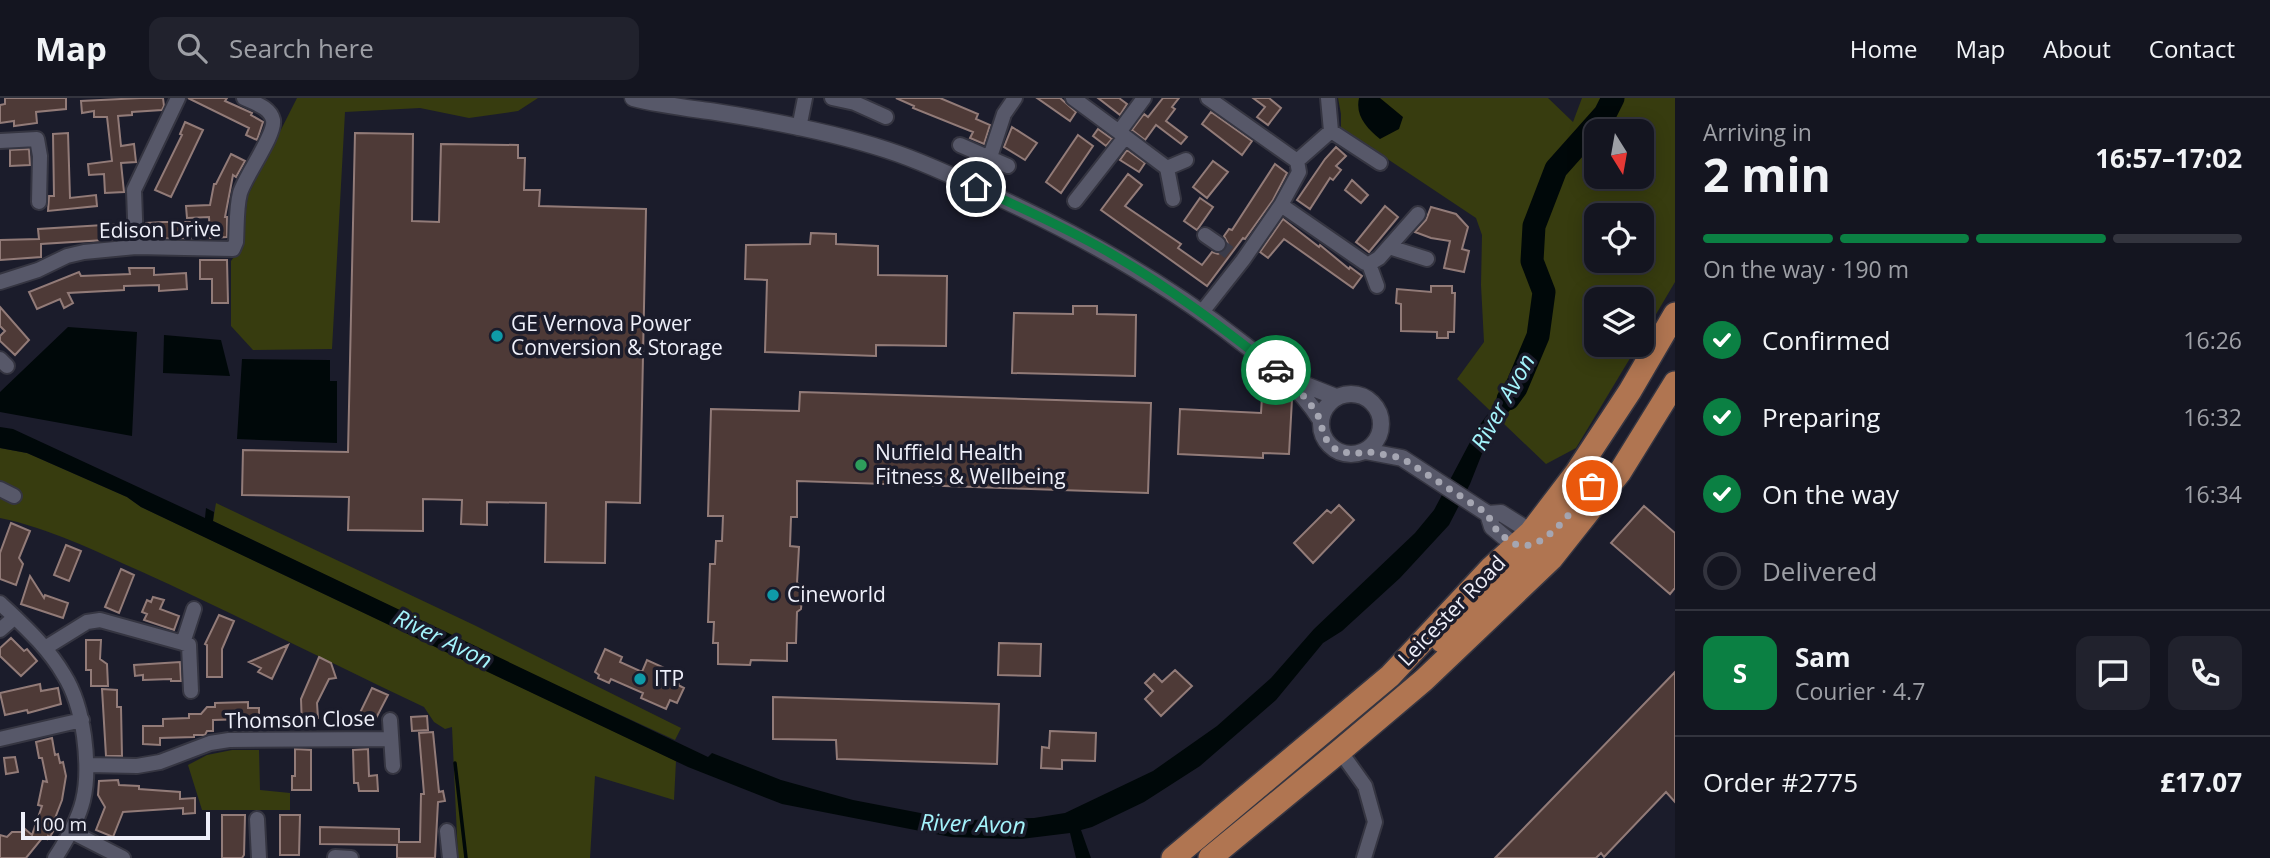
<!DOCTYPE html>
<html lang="en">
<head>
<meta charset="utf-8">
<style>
  body { margin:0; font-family:"Open Sans",sans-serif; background:#21222d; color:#f1f3f6; height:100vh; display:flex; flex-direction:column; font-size:26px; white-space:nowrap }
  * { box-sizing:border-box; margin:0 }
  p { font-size:23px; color:#9d9fa5 }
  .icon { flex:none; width:38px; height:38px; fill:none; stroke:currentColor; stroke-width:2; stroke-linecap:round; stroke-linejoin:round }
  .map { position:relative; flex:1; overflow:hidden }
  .side { display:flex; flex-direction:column; background:#141520; width:595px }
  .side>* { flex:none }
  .needle { width:46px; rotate:169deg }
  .tools { position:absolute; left:1584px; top:21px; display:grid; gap:14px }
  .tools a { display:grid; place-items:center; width:70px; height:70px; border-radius:14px; background:#141520; box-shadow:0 4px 18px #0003,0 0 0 2px #33343e; font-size:35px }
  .scale { position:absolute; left:21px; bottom:18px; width:189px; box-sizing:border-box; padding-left:7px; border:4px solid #eff0fa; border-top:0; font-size:19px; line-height:24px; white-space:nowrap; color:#eff0fa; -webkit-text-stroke:5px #1b1c2b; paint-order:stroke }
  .pin { position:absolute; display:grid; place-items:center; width:60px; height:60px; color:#fff; margin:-30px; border:4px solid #fff; border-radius:50%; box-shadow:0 2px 7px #0007 }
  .courier { position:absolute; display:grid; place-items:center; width:70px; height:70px; margin:-35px; border:5px solid #0b8043; border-radius:50%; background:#fff; color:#222; box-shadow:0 2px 9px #0007 }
  .head em { font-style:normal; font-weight:700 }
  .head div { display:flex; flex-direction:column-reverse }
  .head { display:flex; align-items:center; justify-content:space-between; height:119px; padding:0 28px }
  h1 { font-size:46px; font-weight:700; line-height:52px }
  .bar { display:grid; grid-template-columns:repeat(4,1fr); gap:10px 7px; align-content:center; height:84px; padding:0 28px }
  .bar i { height:9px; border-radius:5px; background:#33343e }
  .bar .current { background:#0b8043 }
  .bar p { grid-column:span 4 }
  .line { display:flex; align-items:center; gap:18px; padding:0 28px; border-top:2px solid #33343e }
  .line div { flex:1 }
  .round { display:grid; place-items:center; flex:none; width:74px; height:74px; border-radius:14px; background:#21222d }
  ol { padding:0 28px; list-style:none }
  li { display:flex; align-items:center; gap:21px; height:77px }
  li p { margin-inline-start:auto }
  li .icon { padding:7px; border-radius:50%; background:#0b8043; color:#fff; stroke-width:4 }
  li:last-child { color:#9d9fa5 }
  li i { width:38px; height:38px; border:4px solid #33343e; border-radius:50% }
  header { display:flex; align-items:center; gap:42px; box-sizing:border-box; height:98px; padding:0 35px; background:#141520; border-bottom:2px solid #33343e }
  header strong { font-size:33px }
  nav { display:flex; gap:38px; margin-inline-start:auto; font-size:24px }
  .search { width:490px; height:63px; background:#21222d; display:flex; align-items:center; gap:18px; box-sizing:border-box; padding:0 24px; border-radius:14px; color:#9d9fa5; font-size:26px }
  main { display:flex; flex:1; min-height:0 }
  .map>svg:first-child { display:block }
  .green { fill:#373c0f; fill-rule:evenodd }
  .water { fill:#000809 }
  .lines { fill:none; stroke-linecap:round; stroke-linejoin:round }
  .stream { stroke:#000809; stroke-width:3.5 }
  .river { stroke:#000809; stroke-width:23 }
  .building { fill:#4e3a37; stroke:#927b78; stroke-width:2 }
  .minor-tunnel { stroke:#3b3c4a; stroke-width:14; stroke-dasharray:14 7; stroke-linecap:butt }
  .minor-casing { stroke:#353541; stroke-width:18 }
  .tertiary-casing { stroke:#353541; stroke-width:19 }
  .trunk-casing { stroke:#353541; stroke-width:26 }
  .minor { stroke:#575869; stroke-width:14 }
  .tertiary { stroke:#575869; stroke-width:16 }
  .trunk { stroke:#b07551; stroke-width:23 }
  .done { stroke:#a5a6b2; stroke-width:7; stroke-dasharray:0 12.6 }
  .route { stroke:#0b8043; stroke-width:9 }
  .culture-dot { fill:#0f9aa8; stroke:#1b1c2b; stroke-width:2.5 }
  .leisure-dot { fill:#2e9e5b; stroke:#1b1c2b; stroke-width:2.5 }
  .labels { text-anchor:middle; stroke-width:7; stroke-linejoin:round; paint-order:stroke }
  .street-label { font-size:21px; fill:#eff0fa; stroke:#1b1c2b }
  .poi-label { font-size:21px; fill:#eff0fa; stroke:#1b1c2b; text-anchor:start }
  .water-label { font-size:23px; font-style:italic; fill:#a4f4fc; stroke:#1b1c2b }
</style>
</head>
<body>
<header>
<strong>Map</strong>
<div class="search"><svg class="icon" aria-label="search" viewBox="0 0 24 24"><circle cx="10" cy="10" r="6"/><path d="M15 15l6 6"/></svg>Search here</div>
<nav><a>Home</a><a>Map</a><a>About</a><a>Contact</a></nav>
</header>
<main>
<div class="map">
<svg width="1675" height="760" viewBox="0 0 1675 760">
  <rect width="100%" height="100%" fill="#1b1c2b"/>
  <!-- green -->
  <path class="green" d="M297 0H538L518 13 469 20 420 10 345 14 332 251 253 252 231 228V163L241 149 248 97Z
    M1338 0H1548L1573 24 1582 0H1675V184L1642 240V201H1596V247H1638L1576 350 1546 366 1457 281 1484 244 1481 187 1482 137 1476 120 1341 30V16ZM1596 33H1642V79H1596ZM1596 117H1642V163H1596Z
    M0 350 27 355 127 399 141 409 676 663 674 702 595 678 590 760H458L452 629 445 631 434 624 424 609C329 564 235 516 140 473 95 453 49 430 0 420V400L15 404 20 394 0 385Z
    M216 405 474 527 681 630 675 642 549 584 213 423Z
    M232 652H259L260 692 290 695V712H202L188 667 207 657Z"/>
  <!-- water -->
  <path class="water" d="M1359 0H1380L1403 19 1399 31 1380 41C1367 30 1355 18 1359 0Z
    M68 229 137 234 132 338 0 314V294Z
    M164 237 221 242 230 278 163 275Z
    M242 261 330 262V283H337V345L237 341Z
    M1516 270 1528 280 1518 302 1489 338 1470 386 1449 427 1400 480 1342 533 1323 545 1276 602 1200 668 1144 704 1092 729 1081 732 1091 760H1076L1070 735 1021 741 951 739 782 706 688 669 141 409 127 399 27 355 0 350V329L13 331 205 420 206 410 214 414 213 423 708 659 712 655 781 682 853 702 936 718 970 722 1034 720 1065 715 1153 673 1217 628 1271 580 1314 531 1415 435 1434 412 1478 329 1491 312Z"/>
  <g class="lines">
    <!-- stream -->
    <path class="stream" d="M455 665 466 760"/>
    <!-- river -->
    <path class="river" d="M1508 301 1516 290 1538 238 1544 194 1532 163 1534 128 1556 71 1605 16 1613 0"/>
  </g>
  <!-- building -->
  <path class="building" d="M5 0H66V11L36 14 37 25 14 28V23L0 25V7L5 6Z
    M141 0H163L164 8 162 12 132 14V17L118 18 121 48 134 46 136 64 121 65 124 94 105 95 104 76 89 77 88 66 112 63 107 19H94V13L82 15 81 3Z
    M188 0H227L225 3 252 15 251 17 263 24 257 42 246 37 249 30Z
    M896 0H940L978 16 976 21 990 27 984 46 970 40 973 34 913 10 914 8Z
    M1037 0H1060L1076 14 1070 23Z
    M1098 0H1119L1127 6 1120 17Z
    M1163 0H1179L1172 9 1175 11 1166 23 1187 39 1181 46 1156 27 1145 42 1132 32 1144 16 1148 19Z
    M1253 0H1269L1281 10 1268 27 1257 19 1265 9Z
    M1211 14 1252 43 1242 57 1202 26Z
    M185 24 203 32 171 99 155 92 182 37 180 36Z
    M1012 29 1037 45 1025 62 1004 49Z
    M1098 31 1112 41 1106 48 1093 38Z
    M68 35 70 100 96 97 97 108 48 113 49 98H54L53 36Z
    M355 35 413 36 412 123 439 124 441 46 518 47V60H525L524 92H540L539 108 646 111 640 405 606 404 605 465 545 464 546 405 487 404V427L461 426 462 402 423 401V433L348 432 349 399 242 397 243 352 348 354Z
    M1078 37 1093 48 1061 95 1046 84Z
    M1336 49 1346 58 1336 68 1341 72 1333 82 1330 80 1310 111 1297 102 1325 61Z
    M29 51 30 67 10 68V52Z
    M1127 52 1145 65 1139 74 1120 62Z
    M231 56 245 63 236 79 233 77 225 119H227V139L210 140 209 119 187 120 186 108 210 107 214 86H216Z
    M1213 63 1228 74 1207 100 1193 89Z
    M1275 66 1287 75 1273 102 1245 141 1243 140 1207 188 1101 112 1128 76 1142 87 1125 108 1181 146 1178 150 1202 167 1212 154 1218 156 1225 152 1228 146 1224 138 1229 131 1232 132Z
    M1352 82 1368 97 1361 105 1345 92Z
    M1200 100 1213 109 1197 132 1184 123Z
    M1385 108 1398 119 1369 154 1356 144Z
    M1431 109 1456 116 1468 129 1462 151 1469 153 1464 174 1444 170 1450 143 1431 140 1415 134 1426 122Z
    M1283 121 1319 149 1320 147 1349 171 1350 169 1362 178 1353 190 1284 141 1268 160 1260 154Z
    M163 124H190L191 141 147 140 146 125Z
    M120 126 121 141 41 146V159L0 162V142L39 141 38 131Z
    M811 135 836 136V146L878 148V177L947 178 946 248 876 247V258L765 254 767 182 745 181 746 147 810 146Z
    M200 162H227L228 205H212V181H200Z
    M129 170H154V177L186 175 187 191 159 193V187L124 188V192L68 195 73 205 64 210 60 201 37 211 29 194 79 174 81 178 130 176Z
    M1431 188H1452V195H1455L1454 234H1448V240H1437V234L1401 233V206L1396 205 1397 191 1431 194Z
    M1073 208H1097V216L1136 217 1135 278 1012 275 1014 215 1073 216Z
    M0 209 29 242 15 257 0 243V238L5 233 0 228Z
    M800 294 1151 305 1148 395 797 383V419H791L790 448 799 449 797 485 803 488 801 511 797 514 796 545H787V563L751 562 750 567 718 566V545H713L714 524H708L710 466H715L716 443H722L723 418H708L711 311 799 313Z
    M1262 299 1292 301 1289 356 1263 355V360L1178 356 1180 311 1261 315Z
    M1339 407 1354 422 1313 465 1294 445 1327 412 1331 415Z
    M1644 408 1675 435V490L1670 496 1611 445Z
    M11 425 30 433 19 460 23 466 16 487 0 481V455Z
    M66 447 81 453 69 483 54 477Z
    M121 471 134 477 119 515 105 509Z
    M30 478 44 500 45 497 68 505 63 520 21 506Z
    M153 499 164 502 160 511 179 518 174 532 144 522 147 516 142 514 147 502 151 504Z
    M219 517 234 523 222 551V579H207V547L205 546Z
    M11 540 24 553 27 551 37 563 21 578 0 558V550Z
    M86 542H101L100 561 107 566 108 588H91V572H86Z
    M999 545 1041 546 1040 578 998 577Z
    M288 547 272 581 258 574 261 570 249 564Z
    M605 551 622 559 620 564 642 574 647 562 682 578 678 587 684 590 677 605 670 602 666 611 641 600 643 595 611 581 609 585 598 580 599 577 595 574Z
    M319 559 331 565 336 580 329 581 317 605 318 620H314L315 628 302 629 301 601Z
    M180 564 181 583H171V581L143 582V577L135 578 134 567Z
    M1175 572 1192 588 1161 618 1145 601 1153 593 1145 585 1154 576 1162 584Z
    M1675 574V704L1666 694 1604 759 1601 755 1596 760H1495Z
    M40 586 41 593 58 590 61 606 28 615 27 612 5 617 0 595Z
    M372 590 388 597 371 630 356 623Z
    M102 591 117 592V609H121L122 658H106Z
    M773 599 999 606 997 666 837 661 836 642 773 641Z
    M248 604V610H259V626L249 627V621L213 622V633H207L205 637H194V639L160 640V647L143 646V628H163V621L189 620V616H201L207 609H215V605Z
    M427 618 428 632 412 633 411 619Z
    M1050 633 1096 635 1095 663 1062 662V671L1041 670 1042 649 1049 650Z
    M433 634 439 694 443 693 445 703 438 704 435 760H397V747L320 746V729L399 731V744H420L421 696H424L419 635Z
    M52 640 55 657 58 656 60 665 63 664 66 678 62 702 52 728 55 730 50 739 48 738 47 741 43 739 26 760H0V737L7 739 12 734H23L25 731 32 737 42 708 38 707 43 683 47 684 42 660H39L36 644Z
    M295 651 311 652V692H292V678H295Z
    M368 651 369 678 377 677 378 693H359L358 685H354L353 652Z
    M15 659 18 674 6 676 4 660Z
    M118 682 119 687 139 688V691L180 694V701L195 700V715L183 716V710L123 714 113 739 96 732 105 709 98 697 99 683Z
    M222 717H245L244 757 242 760H222Z
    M280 717H300L299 757H280Z"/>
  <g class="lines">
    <!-- minor-tunnel -->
    <path class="minor-tunnel" d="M1218 146 1231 156"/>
    <!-- minor casing -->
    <g class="minor-casing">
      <path id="minor" d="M832 0 855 5 886 19
        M1073 0 1119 34 1144 0
        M1328 0 1331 33 1380 65
        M799 30 805 0
        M1119 34 1167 70
        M0 43 37 41 40 58 39 104
        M960 47 1008 68
        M990 59 1004 16 1015 0
        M1297 63 1331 33
        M1173 101 1167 70 1186 62
        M1075 103 1125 39
        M1281 107 1365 165 1369 166 1377 188
        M1205 137 1218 146
        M136 149 134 92 178 0
        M1389 149 1427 161
        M1369 166 1379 160 1418 116
        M0 184 38 172 67 158 84 154 136 149 233 151 236 144C237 129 236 110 240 95 245 78 276 36 273 22 270 9 254 5 244 0
        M1202 214 1243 162 1281 107 1299 74 1297 63 1208 0
        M0 261 7 268
        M0 391 14 398
        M0 505C23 527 48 549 64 577 76 596 81 617 84 638 91 691 84 716 55 760
        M0 532 15 519
        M183 545 194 511
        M45 550 87 524 100 522 183 545 189 547 191 593
        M390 622 393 668
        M0 641 82 622
        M1340 653 1365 688 1375 724 1364 760
        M88 667 137 668 160 664 210 645 229 642 391 641
        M257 721 259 760
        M447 733 450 760
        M72 734 123 760
        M335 759 351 760"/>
    </g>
    <!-- tertiary casing -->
    <g class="tertiary-casing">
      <path id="tertiary" d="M633 0C660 7 688 10 716 14 773 23 833 34 887 52 924 64 960 81 995 98 1082 138 1165 184 1241 244 1271 267 1299 288 1320 321
        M1293 282 1336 299
        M1321 326a30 30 0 1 1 60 0a30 30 0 1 1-60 0Z
        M1365 353 1402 360 1488 416 1492 429 1515 448
        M1488 416 1501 415 1531 434 1536 441"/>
    </g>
    <!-- trunk casing -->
    <g class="trunk-casing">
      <path id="trunk" d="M1522 449C1550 446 1567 416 1585 396
        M1442 543 1516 472 1530 462
        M1173 760 1390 578 1491 470 1531 434 1576 375 1630 293 1675 216
        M1210 760 1340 653 1424 582 1551 461 1620 374 1675 285"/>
    </g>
    <!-- minor -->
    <use href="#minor" class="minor"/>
    <!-- tertiary -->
    <use href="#tertiary" class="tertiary"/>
    <!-- trunk -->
    <use href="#trunk" class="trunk"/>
  </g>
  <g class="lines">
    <!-- done -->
    <path class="done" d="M1276 272 1301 295 1311 307 1320 321 1324 339 1337 353 1356 356 1364 353 1402 360 1488 416C1492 429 1498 434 1508 442 1538 466 1575 408 1592 388"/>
    <!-- route -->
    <path class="route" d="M976 89C1021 110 1067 130 1110 155 1169 189 1223 230 1276 272"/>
  </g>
  <!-- markers -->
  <g class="culture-dot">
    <circle cx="497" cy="238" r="7"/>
    <circle cx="773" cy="497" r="7"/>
    <circle cx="640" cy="581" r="7"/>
  </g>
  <circle class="leisure-dot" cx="861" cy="367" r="7"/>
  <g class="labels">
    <!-- street labels -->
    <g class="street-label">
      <text transform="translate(160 132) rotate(-1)" y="7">Edison Drive</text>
      <text transform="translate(1452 513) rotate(-46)" y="7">Leicester Road</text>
      <text transform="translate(300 622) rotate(-1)" y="7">Thomson Close</text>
    </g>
    <!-- poi labels -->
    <g class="poi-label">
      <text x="511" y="233">GE Vernova Power<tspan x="511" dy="24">Conversion &amp; Storage</tspan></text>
      <text x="875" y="362">Nuffield Health<tspan x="875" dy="24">Fitness &amp; Wellbeing</tspan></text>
      <text x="787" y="504">Cineworld</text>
      <text x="654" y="588">ITP</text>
    </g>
    <!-- water labels -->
    <g class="water-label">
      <text transform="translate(1503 304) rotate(-61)" y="8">River Avon</text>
      <text transform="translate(443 541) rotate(26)" y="8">River Avon</text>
      <text transform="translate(973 726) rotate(2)" y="8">River Avon</text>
    </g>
  </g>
</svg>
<div class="tools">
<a><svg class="needle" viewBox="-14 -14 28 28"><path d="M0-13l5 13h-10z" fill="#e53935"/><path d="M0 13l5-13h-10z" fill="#9d9fa5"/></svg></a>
<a><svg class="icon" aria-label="locate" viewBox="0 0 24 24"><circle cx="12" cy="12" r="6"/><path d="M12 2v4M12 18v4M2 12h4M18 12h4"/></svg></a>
<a><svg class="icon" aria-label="layers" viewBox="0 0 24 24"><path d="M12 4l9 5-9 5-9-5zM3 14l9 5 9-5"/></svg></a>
</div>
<div class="scale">100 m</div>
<div class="pin" style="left:1592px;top:388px;background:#ea580c"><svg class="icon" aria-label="bag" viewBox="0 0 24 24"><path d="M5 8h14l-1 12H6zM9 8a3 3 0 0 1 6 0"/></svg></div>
<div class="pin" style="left:976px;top:89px;background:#1f2937"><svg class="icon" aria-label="home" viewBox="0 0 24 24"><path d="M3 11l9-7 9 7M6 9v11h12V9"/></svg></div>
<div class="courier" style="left:1276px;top:272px"><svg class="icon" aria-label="car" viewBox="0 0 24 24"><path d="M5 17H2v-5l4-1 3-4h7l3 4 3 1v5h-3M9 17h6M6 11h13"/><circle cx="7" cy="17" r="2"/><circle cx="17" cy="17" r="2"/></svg></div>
</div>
<section class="side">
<div class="head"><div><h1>2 min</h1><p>Arriving in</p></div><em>16:57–17:02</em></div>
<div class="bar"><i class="current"></i><i class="current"></i><i class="current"></i><i></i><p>On the way · 190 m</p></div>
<ol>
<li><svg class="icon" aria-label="check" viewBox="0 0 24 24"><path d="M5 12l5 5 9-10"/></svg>Confirmed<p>16:26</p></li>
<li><svg class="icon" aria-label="check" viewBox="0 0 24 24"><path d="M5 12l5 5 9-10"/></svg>Preparing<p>16:32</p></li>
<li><svg class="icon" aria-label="check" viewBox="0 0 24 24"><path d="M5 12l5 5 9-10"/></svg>On the way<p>16:34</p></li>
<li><i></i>Delivered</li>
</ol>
<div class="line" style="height:126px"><b class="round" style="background:#0b8043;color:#fff">S</b><div><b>Sam</b><p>Courier · 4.7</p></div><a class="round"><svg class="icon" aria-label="chat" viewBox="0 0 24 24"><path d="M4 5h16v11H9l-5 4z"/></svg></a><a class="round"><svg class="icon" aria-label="phone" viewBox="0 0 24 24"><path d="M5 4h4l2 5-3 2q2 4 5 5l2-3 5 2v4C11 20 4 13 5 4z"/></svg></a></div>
<div class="line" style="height:91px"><div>Order #2775</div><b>£17.07</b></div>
</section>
</main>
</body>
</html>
